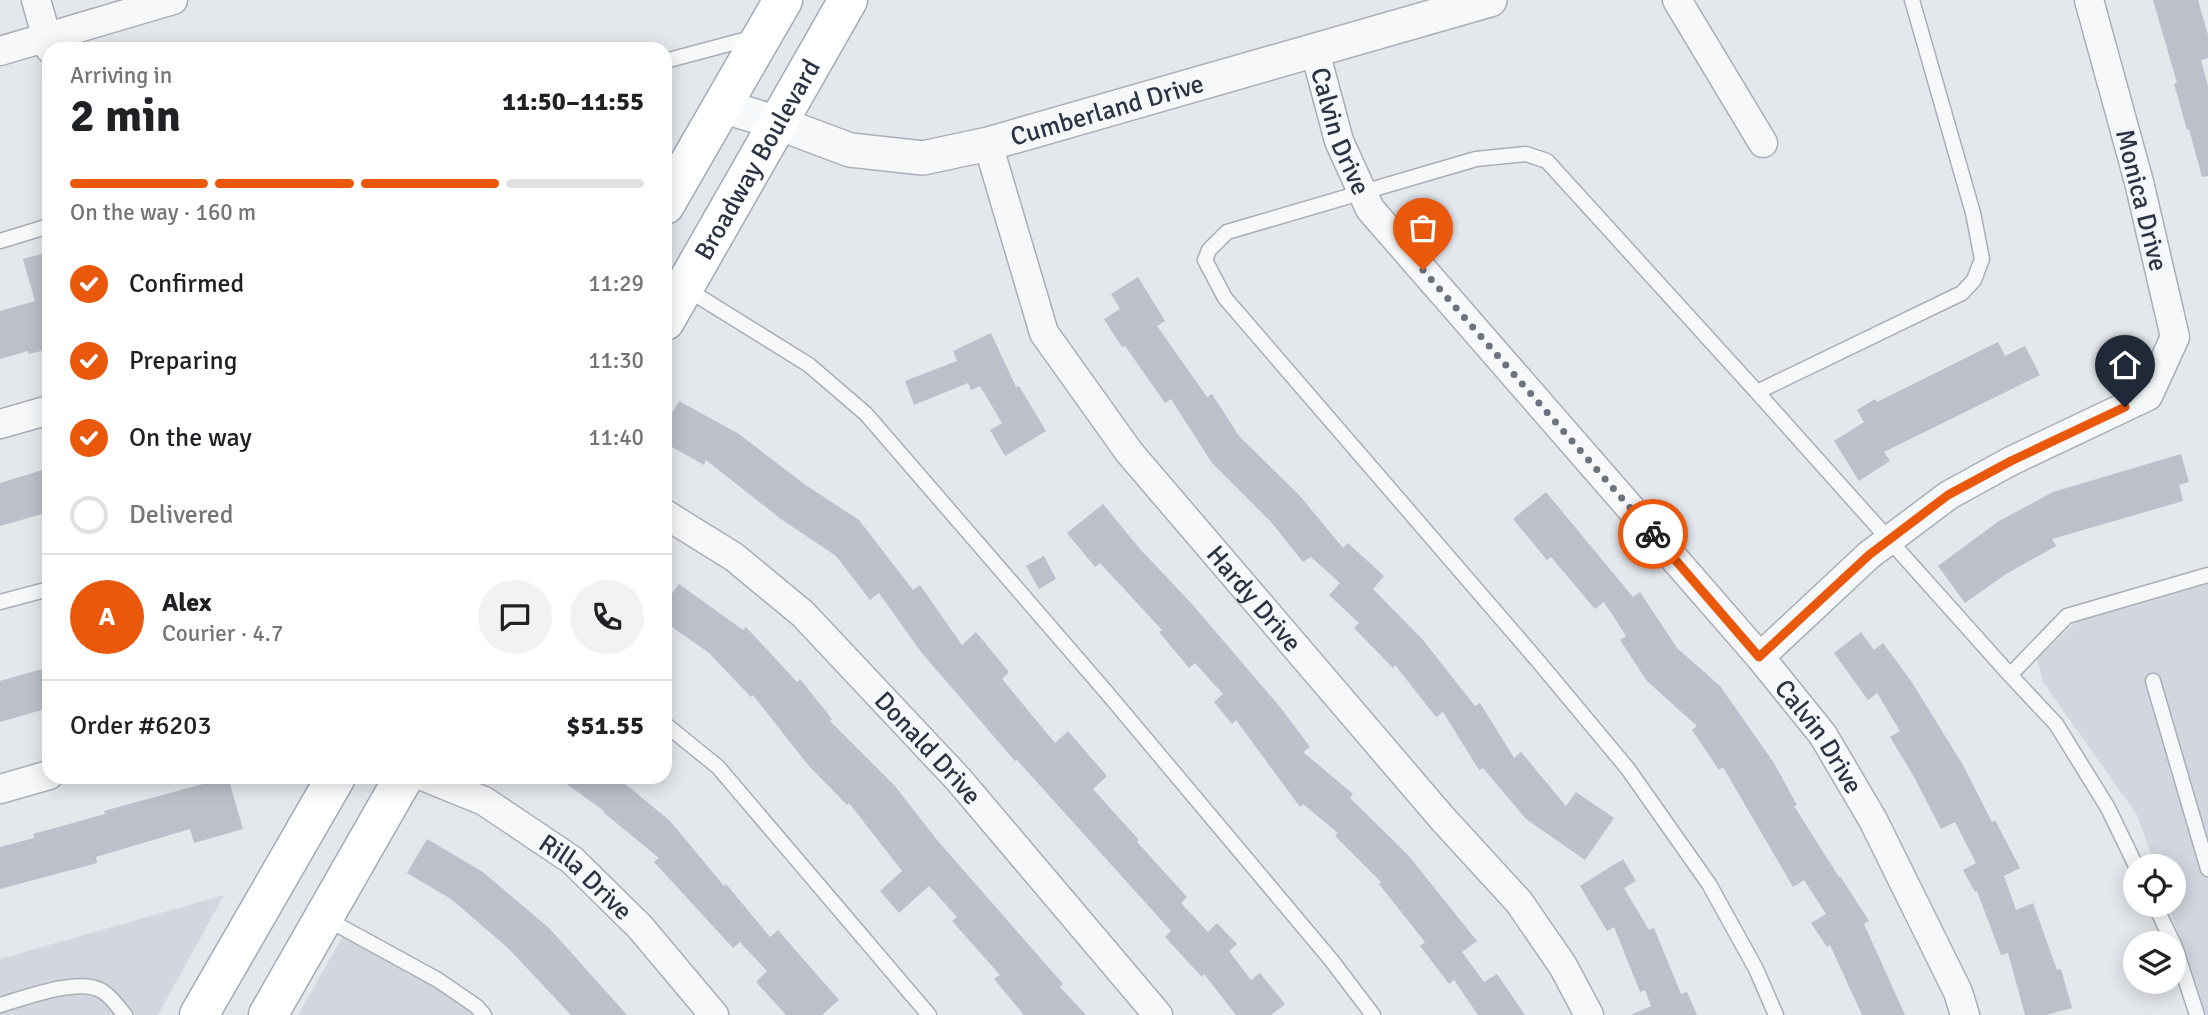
<!DOCTYPE html>
<html lang="en">
<head>
<meta charset="utf-8">
<style>
  body { margin:0; font-family:Signika,sans-serif; background:#f2f2f2; color:#202124; height:100vh; display:flex; flex-direction:column; font-size:26px; white-space:nowrap }
  * { box-sizing:border-box; margin:0 }
  p { font-size:23px; color:#757577 }
  .icon { flex:none; width:38px; height:38px; fill:none; stroke:currentColor; stroke-width:2; stroke-linecap:round; stroke-linejoin:round }
  .map { position:relative; flex:1; overflow:hidden }
  .sheet { position:absolute; left:42px; top:42px; width:630px; height:742px; display:flex; flex-direction:column; background:#fff; border-radius:21px; box-shadow:0 4px 18px #0003 }
  .sheet>* { flex:none }
  .fabs { position:absolute; left:2123px; top:854px; display:grid; gap:14px }
  .fabs a { display:grid; place-items:center; width:63px; height:63px; border-radius:50%; background:#fff; box-shadow:0 4px 18px #0003; font-size:35px }
  .pin { position:absolute; display:grid; place-items:center; width:60px; height:60px; color:#fff; margin:-72px -30px; border-radius:50% 50% 50% 0; rotate:-45deg; box-shadow:0 0 7px #0007 }
  .pin .icon { rotate:45deg }
  .courier { position:absolute; display:grid; place-items:center; width:70px; height:70px; margin:-35px; border:5px solid #ea580c; border-radius:50%; background:#fff; color:#222; box-shadow:0 2px 9px #0007 }
  .summary em { font-style:normal; font-weight:800 }
  .summary div { display:flex; flex-direction:column-reverse }
  .summary { display:flex; align-items:center; justify-content:space-between; height:119px; padding:0 28px }
  h1 { font-size:46px; font-weight:800; line-height:52px }
  .bar { display:grid; grid-template-columns:repeat(4,1fr); gap:10px 7px; align-content:center; height:84px; padding:0 28px }
  .bar i { height:9px; border-radius:5px; background:#e0e0e0 }
  .bar .active { background:#ea580c }
  .bar p { grid-column:span 4 }
  .line { display:flex; align-items:center; gap:18px; padding:0 28px; border-top:2px solid #e0e0e0 }
  .line div { flex:1 }
  .round { display:grid; place-items:center; flex:none; width:74px; height:74px; border-radius:37px; background:#f2f2f2 }
  ol { padding:0 28px; list-style:none }
  li { display:flex; align-items:center; gap:21px; height:77px }
  li p { margin-inline-start:auto }
  li .icon { padding:7px; border-radius:50%; background:#ea580c; color:#fff; stroke-width:4 }
  li:last-child { color:#757577 }
  li i { width:38px; height:38px; border:4px solid #e0e0e0; border-radius:50% }
  .map>svg:first-child { display:block }
  .built { fill:#d2d6de }
  .building { fill:#bbc0ca }
  .lines { fill:none; stroke-linecap:round; stroke-linejoin:round }
  .service-casing { stroke:#a9aeb7; stroke-width:17 }
  .minor-casing { stroke:#a9aeb7; stroke-width:31 }
  .tertiary-casing { stroke:#a9aeb7; stroke-width:36 }
  .primary-casing { stroke:#a3abb8; stroke-width:41 }
  .service { stroke:#f7f8fa; stroke-width:14 }
  .minor { stroke:#f7f8fa; stroke-width:28 }
  .tertiary { stroke:#f7f8fa; stroke-width:33 }
  .primary { stroke:#fff; stroke-width:38 }
  .done { stroke:#6c737f; stroke-width:7; stroke-dasharray:0 12.6 }
  .route { stroke:#ea580c; stroke-width:9 }
  .labels { text-anchor:middle; stroke-width:7; stroke-linejoin:round; paint-order:stroke }
  .street-label { font-size:26px; fill:#2b3445; stroke:#f4f6f9 }
</style>
</head>
<body>
<div class="map">
<svg width="2208" height="1015" viewBox="0 0 2208 1015">
  <rect width="100%" height="100%" fill="#e4e7ec"/>
  <!-- built -->
  <path class="built" d="M2208 582V1015H2206L2168 905H2174V866H2155L2137 815 2043 682 2037 659 2081 617Z
    M224 895 158 1015H0V959Z
    M344 934 467 1006 474 1015H298Z"/>
  <!-- building -->
  <path class="building" d="M2153 0H2198L2208 35V58L2201 60 2208 86V176L2202 177 2189 129 2187 130 2174 84 2177 83Z
    M49 252V349L29 354 28 351 0 359V311L35 301 23 259Z
    M1138 277 1165 321 1157 326 1207 397 1212 394 1239 436 1300 496 1343 548 1348 543 1384 576 1373 589 1423 640 1475 706 1480 703 1514 758 1521 752 1566 806 1576 792 1614 818 1585 860 1526 819 1483 768 1479 770 1443 712 1436 717 1395 665 1393 668 1354 628 1359 623 1329 595 1340 583 1311 557 1303 562 1271 522 1212 463 1171 399 1165 403 1125 346 1122 347 1104 319 1120 309 1111 294Z
    M991 333 1016 387 1019 386 1046 431 1005 456 990 430 1002 423 980 386 971 390 968 383 914 405 905 381 957 361 953 351Z
    M1998 342 2005 356 2025 346 2040 375 1884 452 1890 461 1859 481 1834 441 1864 422 1857 410 1875 399 1877 402Z
    M679 401 739 434 804 484 859 520 913 590 920 585 962 645 976 632 1009 672 1002 679 1055 743 1068 731 1107 776 1093 789 1139 840 1137 842 1187 897 1181 903 1208 932 1217 923 1237 944 1229 951 1251 980 1260 973 1285 1004 1271 1015H1236L1204 974 1202 977 1165 937 1171 931 1017 760 1015 761 921 652 879 593 870 600 836 556 781 519 706 460 704 465 665 443V425Z
    M2181 454 2189 482 2179 485 2183 501 2052 539 2056 546 2006 574 1965 603 1938 566 1999 521 2053 492Z
    M49 468V512L0 526V483Z
    M1546 492 1633 597 1640 592 1677 648 1720 686 1774 763 1797 805 1794 806 1839 877 1840 876 1869 921 1864 924 1905 1015H1862L1830 945 1827 947 1811 923 1826 914 1804 880 1793 887 1723 767 1719 770 1692 730 1697 726 1647 681 1620 640 1626 636 1604 602 1595 609 1551 557 1547 560 1513 519Z
    M1103 504 1140 549 1192 604 1280 707 1310 747 1303 752 1353 794 1350 798 1408 855 1477 941 1462 952 1484 982 1497 974 1525 1015H1478L1454 980 1449 984 1420 946 1425 942 1379 884 1381 882 1335 836 1338 833 1303 804 1300 807 1236 720 1232 724 1214 702 1223 694 1195 663 1189 668 1159 632 1162 630 1100 563 1095 567 1067 533Z
    M1044 556 1056 579 1039 589 1026 566Z
    M679 584 743 630 746 627 797 682 800 679 832 719 830 721 895 786 937 840 1063 984 1060 987 1086 1015H1024L994 979 1000 975 952 921 957 917 929 886 899 913 880 891 902 871 849 803 847 805 808 765 753 695 751 697 709 653 665 622V603Z
    M1861 632 1874 650 1883 643 1911 681 1963 765 1992 822 1995 820 2020 868 2004 876 2016 910 2033 903 2057 970 2061 969 2072 1008 2046 1015H2025L2008 953 2001 955 1977 891 1975 892 1963 870 1976 863 1955 822 1941 829 1913 775 1890 737 1900 731 1877 693 1868 700 1834 653Z
    M49 667V708L0 722V681Z
    M228 777 243 829 194 843 190 829 96 857 97 863 0 889V847L34 838 33 834 105 814 104 811Z
    M557 777H617L670 821 724 886 726 884 770 937 778 930 839 1000 822 1015H786L756 982 767 971 740 942 733 948 654 862 659 858 603 812 604 811Z
    M427 839 483 872 550 929 627 1015H571L508 948 451 899 407 873Z
    M1623 859 1636 881 1624 888 1649 930 1654 928 1681 994 1687 992 1697 1015H1631L1651 1006 1645 990 1640 992 1614 927 1607 931 1580 886Z"/>
  <g class="lines">
    <!-- service casing -->
    <g class="service-casing">
      <path id="service" d="M1912 0 1973 213 1982 259 1974 280 1962 293 1757 392 2010 675 2067 616 2208 575
        M665 61 755 37
        M0 241 49 226
        M685 288 809 365 866 414 1108 694 1332 961 1373 1015
        M1757 392 1547 161 1526 154 1476 159 1227 232 1209 250 1205 260 1225 298 1538 661 1628 769 1709 884 1756 969 1776 1015
        M0 602 49 589
        M2010 675 2056 724 2108 808 2136 866
        M2153 681 2208 869
        M665 724 718 767 929 1015
        M2155 905 2173 943
        M325 918 438 980 476 1006 484 1015
        M2174 944 2197 1015
        M0 1005C25 998 79 977 102 991 111 996 118 1007 125 1015"/>
    </g>
    <!-- minor casing -->
    <g class="minor-casing">
      <g id="minor">
        <path d="M36 0 50 49"/>
        <path d="M1677 0 1763 143"/>
        <path d="M0 51 173 0"/>
        <path id="s1" d="M1315 51 1339 141 1370 209 1760 657 1823 735 1873 820 1958 992 1965 1015"/>
        <path id="s2" d="M988 144 1044 333 1129 452 1442 818 1519 902 1563 966 1589 1015"/>
        <path d="M0 424 49 410"/>
        <path id="s3" d="M665 514 734 557 803 614 959 780 1158 1015"/>
        <path d="M1760 657 1869 555 1949 495 2011 461 2148 396 2175 337 2139 182 2089 0"/>
        <path id="s4" d="M425 777 484 801 572 860 640 927 714 1015"/>
        <path d="M0 789 49 775"/>
      </g>
    </g>
    <!-- tertiary casing -->
    <g class="tertiary-casing">
      <g id="tertiary">
        <path id="s5" d="M722 106 778 123 850 150 923 158 988 144 1490 0"/>
      </g>
    </g>
    <!-- primary casing -->
    <g class="primary-casing">
      <g id="primary">
        <path d="M665 205 783 0"/>
        <path id="s6" d="M665 321 848 0"/>
        <path d="M199 1015 336 777"/>
        <path d="M268 1015 404 777"/>
      </g>
    </g>
    <!-- service -->
    <use href="#service" class="service"/>
    <!-- minor -->
    <use href="#minor" class="minor"/>
    <!-- tertiary -->
    <use href="#tertiary" class="tertiary"/>
    <!-- primary -->
    <use href="#primary" class="primary"/>
  </g>
  <g class="lines">
    <!-- done -->
    <path class="done" d="M1423 270 1653 534"/>
    <!-- route -->
    <path class="route" d="M1653 534 1759 657 1869 555 1948 495 2011 461 2125 407"/>
  </g>
  <g class="labels">
    <!-- street labels -->
    <g class="street-label">
      <text dy="9" stroke="none"><textPath href="#s5" startOffset="399">Cumberland Drive</textPath></text>
      <text dy="9" stroke="none"><textPath href="#s1" startOffset="84">Calvin Drive</textPath></text>
      <text dy="9" stroke="none"><textPath href="#s6" startOffset="186">Broadway Boulevard</textPath></text>
      <text transform="translate(2142 200) rotate(76)" y="9">Monica Drive</text>
      <text dy="9" stroke="none"><textPath href="#s2" startOffset="536">Hardy Drive</textPath></text>
      <text dy="9" stroke="none"><textPath href="#s1" startOffset="861">Calvin Drive</textPath></text>
      <text dy="9" stroke="none"><textPath href="#s3" startOffset="354">Donald Drive</textPath></text>
      <text dy="9" stroke="none"><textPath href="#s4" startOffset="191">Rilla Drive</textPath></text>
    </g>
  </g>
</svg>
<div class="fabs">
<a><svg class="icon" aria-label="locate" viewBox="0 0 24 24"><circle cx="12" cy="12" r="6"/><path d="M12 2v4M12 18v4M2 12h4M18 12h4"/></svg></a>
<a><svg class="icon" aria-label="layers" viewBox="0 0 24 24"><path d="M12 4l9 5-9 5-9-5zM3 14l9 5 9-5"/></svg></a>
</div>
<div class="pin" style="left:1423px;top:270px;background:#ea580c"><svg class="icon" aria-label="bag" viewBox="0 0 24 24"><path d="M5 8h14l-1 12H6zM9 8a3 3 0 0 1 6 0"/></svg></div>
<div class="pin" style="left:2125px;top:407px;background:#1f2937"><svg class="icon" aria-label="home" viewBox="0 0 24 24"><path d="M3 11l9-7 9 7M6 9v11h12V9"/></svg></div>
<div class="courier" style="left:1653px;top:534px"><svg class="icon" aria-label="bike" viewBox="0 0 24 24"><circle cx="6" cy="16" r="4"/><circle cx="18" cy="16" r="4"/><path d="M6 16l4-8h5l3 8M10 8l3 8H6M13 5h3"/></svg></div>
<section class="sheet">
<div class="summary"><div><h1>2 min</h1><p>Arriving in</p></div><em>11:50–11:55</em></div>
<div class="bar"><i class="active"></i><i class="active"></i><i class="active"></i><i></i><p>On the way · 160 m</p></div>
<ol>
<li><svg class="icon" aria-label="check" viewBox="0 0 24 24"><path d="M5 12l5 5 9-10"/></svg>Confirmed<p>11:29</p></li>
<li><svg class="icon" aria-label="check" viewBox="0 0 24 24"><path d="M5 12l5 5 9-10"/></svg>Preparing<p>11:30</p></li>
<li><svg class="icon" aria-label="check" viewBox="0 0 24 24"><path d="M5 12l5 5 9-10"/></svg>On the way<p>11:40</p></li>
<li><i></i>Delivered</li>
</ol>
<div class="line" style="height:126px"><b class="round" style="background:#ea580c;color:#fff">A</b><div><b>Alex</b><p>Courier · 4.7</p></div><a class="round"><svg class="icon" aria-label="chat" viewBox="0 0 24 24"><path d="M4 5h16v11H9l-5 4z"/></svg></a><a class="round"><svg class="icon" aria-label="phone" viewBox="0 0 24 24"><path d="M5 4h4l2 5-3 2q2 4 5 5l2-3 5 2v4C11 20 4 13 5 4z"/></svg></a></div>
<div class="line" style="height:91px"><div>Order #6203</div><b>$51.55</b></div>
</section>
</div>
</body>
</html>
